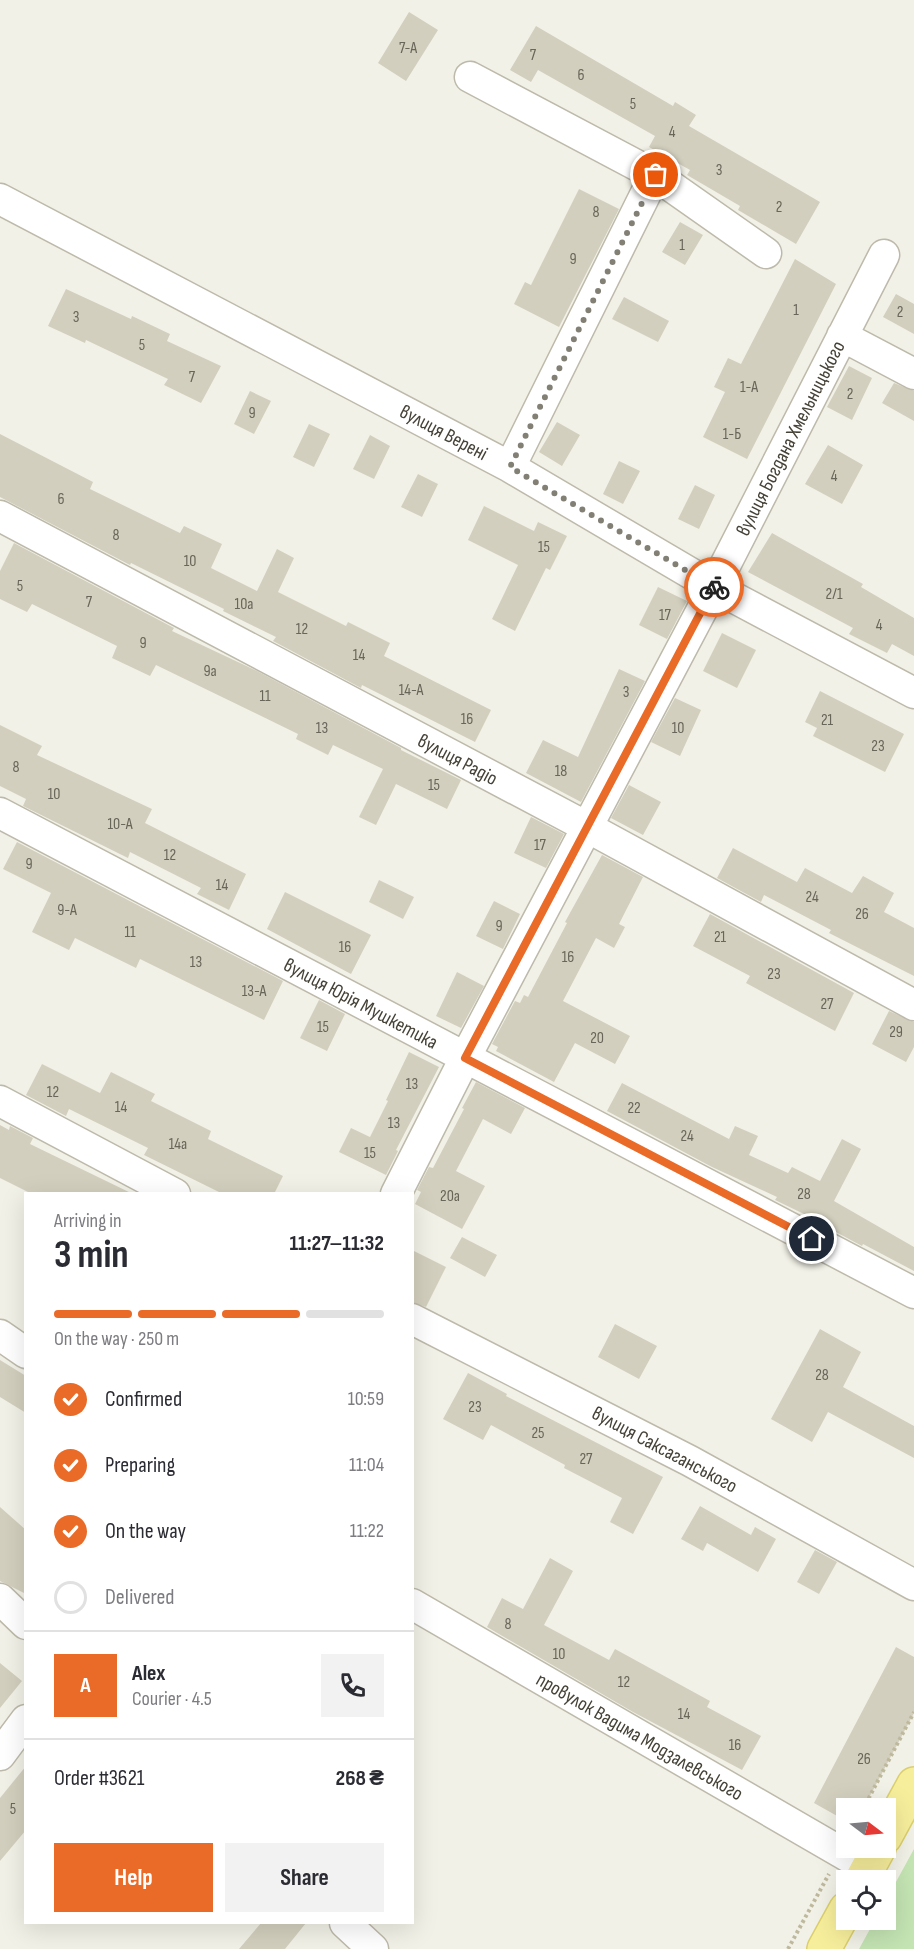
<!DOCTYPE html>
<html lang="en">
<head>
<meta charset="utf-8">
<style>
  body { margin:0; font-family:"Sofia Sans Condensed",sans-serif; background:#f2f2f3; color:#2b2b33; height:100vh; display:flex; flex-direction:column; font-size:22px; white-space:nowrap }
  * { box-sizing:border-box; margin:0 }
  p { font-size:20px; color:#7c7c81 }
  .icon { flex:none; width:33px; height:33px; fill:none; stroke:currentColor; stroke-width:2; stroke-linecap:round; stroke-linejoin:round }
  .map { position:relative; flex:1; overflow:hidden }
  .side { position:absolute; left:24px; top:1192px; width:390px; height:732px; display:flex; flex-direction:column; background:#fff; border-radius:0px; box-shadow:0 6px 24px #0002 }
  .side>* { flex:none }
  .needle { width:39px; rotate:106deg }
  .buttons { position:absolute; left:836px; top:1798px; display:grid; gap:12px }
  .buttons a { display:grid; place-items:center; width:60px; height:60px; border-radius:0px; background:#fff; box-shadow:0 6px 24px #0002; font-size:30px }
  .pin { position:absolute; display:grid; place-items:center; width:51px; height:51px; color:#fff; margin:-26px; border:3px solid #fff; border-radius:50%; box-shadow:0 2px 6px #0007 }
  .courier { position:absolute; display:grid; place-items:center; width:60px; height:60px; margin:-30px; border:4px solid #ea6a27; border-radius:50%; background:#fff; color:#222; box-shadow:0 2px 8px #0007 }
  .head em { font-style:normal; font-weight:700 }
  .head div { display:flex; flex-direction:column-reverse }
  .head { display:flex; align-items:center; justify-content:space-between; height:102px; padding:0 30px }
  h1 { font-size:39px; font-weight:700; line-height:45px }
  .bar { display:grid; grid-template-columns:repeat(4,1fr); gap:9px 6px; align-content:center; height:72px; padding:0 30px }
  .bar i { height:8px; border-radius:4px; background:#e1e1e2 }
  .bar .on { background:#ea6a27 }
  .bar p { grid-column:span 4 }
  .line { display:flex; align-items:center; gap:15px; padding:0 30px; border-top:2px solid #e1e1e2 }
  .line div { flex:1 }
  .round { display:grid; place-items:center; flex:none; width:63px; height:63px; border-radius:0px; background:#f2f2f3 }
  ol { padding:0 30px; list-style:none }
  li { display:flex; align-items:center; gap:18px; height:66px }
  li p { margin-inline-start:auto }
  li .icon { padding:6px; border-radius:50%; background:#ea6a27; color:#fff; stroke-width:4 }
  li:last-child { color:#7c7c81 }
  li i { width:33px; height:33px; border:3px solid #e1e1e2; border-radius:50% }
  .cta { display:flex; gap:12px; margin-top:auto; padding:12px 30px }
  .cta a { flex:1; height:69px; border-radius:0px; background:#ea6a27; color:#fff; font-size:24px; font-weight:700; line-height:69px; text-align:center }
  .cta a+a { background:#f2f2f3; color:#2b2b33 }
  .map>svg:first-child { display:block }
  .green { fill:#c4e4b3 }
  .building { fill:#d3cfbe }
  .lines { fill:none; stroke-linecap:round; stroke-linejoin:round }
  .minor-casing { stroke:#bdbaab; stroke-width:33 }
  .major-casing { stroke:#dbcf6d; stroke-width:36 }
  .path { stroke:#beb99d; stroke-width:4; stroke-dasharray:3 3; stroke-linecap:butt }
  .minor { stroke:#fff; stroke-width:30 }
  .major { stroke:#f7ee9c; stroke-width:33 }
  .done { stroke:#827f75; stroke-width:6; stroke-dasharray:0 10.8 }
  .route { stroke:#ea6a27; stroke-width:8 }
  .labels { text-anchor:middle; stroke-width:6; stroke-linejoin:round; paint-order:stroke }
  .number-label { font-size:16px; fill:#686559 }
  .street-label { font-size:20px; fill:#454237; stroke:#fff }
</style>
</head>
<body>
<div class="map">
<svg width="914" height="1949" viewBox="0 0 914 1949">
  <rect width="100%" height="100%" fill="#f2f1e7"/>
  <!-- green -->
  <path class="green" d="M914 1849V1949H859L875 1920H885V1902Z"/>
  <!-- building -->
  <path class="building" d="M409 12 438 30 406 81 378 63Z
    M536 26 673 106 675 102 696 115 689 126 820 202 796 244 738 210 740 206 687 175 690 170 649 147 655 136 538 70 531 82 510 70Z
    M579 189 619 209 559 327 514 304 525 282 531 285Z
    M680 222 703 235 685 265 662 252Z
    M795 259 836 284 747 459 703 437 725 392 714 387 728 358 741 364Z
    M66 289 131 319 132 316 170 334 167 341 221 366 201 403 164 385 168 379 86 340 85 343 48 326Z
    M896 294 914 304V334L883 317Z
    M624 297 669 321 658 342 612 319Z
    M849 366 872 378 852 420 827 407Z
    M894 383 914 391V421L882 403Z
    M250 391 271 401 254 434 234 424Z
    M557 422 580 435 562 466 539 452Z
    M309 424 330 434 314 467 293 457Z
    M0 434 93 482 90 489 180 533 184 526 222 544 211 568 257 591 277 549 294 558 278 592 346 626 348 622 390 643 384 656 491 710 475 742 362 685 361 688 273 641 276 637 223 611 224 609 131 563 130 565 0 497Z
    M370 435 390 446 374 479 353 469Z
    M828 445 863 465 842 504 805 484Z
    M619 461 640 471 623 504 603 494Z
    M418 474 438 484 422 517 401 507Z
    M695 485 715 495 699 529 678 519Z
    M484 506 534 531 538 522 567 536 550 570 546 568 515 631 492 619 518 565 468 540Z
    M772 533 863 584 861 587 914 618V656L892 644 887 653 849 634 853 628 748 572Z
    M14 543 174 628 172 631 257 671 401 748V750L461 780 447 809 396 784 376 825 359 817 383 769 333 745 328 755 296 739 298 734 156 665 150 676 112 658 117 646 32 604 27 612 0 599V571Z
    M658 587 687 601 667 639 639 625Z
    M722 633 756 650 737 688 703 671Z
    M619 669 645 681 581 802 526 773 543 740 578 757Z
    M820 691 904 734 885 772 813 736 817 728 805 722Z
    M675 698 701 710 680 756 651 742Z
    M0 725 42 746 37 755 152 809 145 823 246 874 229 910 197 894 201 888 130 852 128 858 23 806 26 799 0 786Z
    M629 785 661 802 643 835 611 818Z
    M531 817 564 834 546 868 514 853Z
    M17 842 283 981 264 1020 140 959 136 968 75 938 69 950 32 932 51 893 3 869Z
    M733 848 797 882 805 868 852 893 863 876 894 893 884 912 914 928V976L829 933 831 930 764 895 761 902 717 878Z
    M602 855 643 877 619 924 625 927 614 948 596 938 563 1001 630 1036 615 1064 575 1043 554 1082 496 1051 498 1047 492 1044 515 1001 520 1003 524 995 528 997 567 923 565 922Z
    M379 880 414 897 403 919 369 902Z
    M285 892 371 935 351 974 267 929Z
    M494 901 520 914 503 949 476 936Z
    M710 914 854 993 835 1031 746 983 750 976 693 946Z
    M457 972 484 986 461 1028 436 1016Z
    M319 1000 345 1014 327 1051 300 1038Z
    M889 1011 914 1022V1047L906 1062 872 1044Z
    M409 1052 439 1067 396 1150 398 1151 386 1175 339 1152 351 1128 370 1137 388 1101 386 1100Z
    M42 1064 100 1093 111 1072 155 1094 151 1101 211 1131 208 1139 283 1176 274 1194H223L144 1155 148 1148 69 1109 66 1116 26 1095Z
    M476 1082 525 1108 511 1134 483 1119 456 1171 485 1186 462 1229 415 1204 421 1192 417 1190 429 1167 433 1168 464 1109 462 1108Z
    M622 1083 729 1139 735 1126 758 1136 749 1155 788 1173 792 1167 820 1181 842 1139 861 1149 834 1201 914 1247V1271L863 1244 862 1246 834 1231 835 1229 775 1200 777 1197 712 1167 607 1111Z
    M0 1125 9 1130 10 1126 33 1138 30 1144 133 1194H32L0 1178Z
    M462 1237 497 1255 485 1277 450 1258Z
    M412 1250 446 1267 426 1307 412 1302Z
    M615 1324 657 1346 639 1379 598 1357Z
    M820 1329 861 1352 843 1387 914 1426V1458L828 1412 812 1442 771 1419Z
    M0 1360 26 1376V1413L0 1397Z
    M468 1373 507 1394 506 1396 663 1477 633 1534 610 1522 622 1498 564 1468 565 1465 491 1425 483 1440 443 1419Z
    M700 1506 751 1535 755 1527 776 1539 758 1572 707 1543 703 1551 681 1539Z
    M0 1507 26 1530V1594L0 1581Z
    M815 1550 837 1562 819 1594 797 1582Z
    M550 1558 573 1571 544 1625 609 1660 615 1649 710 1701 707 1707 761 1736 742 1770 633 1712 487 1627 502 1598 523 1609Z
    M896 1647 914 1657V1713L863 1809H846V1821L814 1803Z
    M0 1663 22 1681 0 1708Z
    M26 1766V1830L0 1861V1798Z
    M261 1923H306L285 1949H239Z"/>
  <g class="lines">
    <!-- minor casing -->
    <g class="minor-casing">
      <path id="minor" d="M470 77 655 175 510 467
        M655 175 766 253
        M0 199 510 467 714 587 914 693
        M842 336 914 374
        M0 516 587 827 914 1005
        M0 813 914 1293
        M0 1101 175 1194
        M396 1194 465 1058 714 587 884 255
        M412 1319 690 1461 914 1585
        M0 1335 26 1353
        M0 1599 26 1624
        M412 1604 868 1868
        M0 1755 26 1720
        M345 1923 373 1949"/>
    </g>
    <!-- major casing -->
    <g class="major-casing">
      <path id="major" d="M885 1837 914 1784
        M861 1881 879 1848
        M824 1949 846 1909"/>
    </g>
    <!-- path -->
    <path class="path" d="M863 1809 914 1712
      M788 1949 829 1874"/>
    <!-- minor -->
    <use href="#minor" class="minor"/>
    <!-- major -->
    <use href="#major" class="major"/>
  </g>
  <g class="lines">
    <!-- done -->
    <path class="done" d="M656 175 510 467 714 587"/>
    <!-- route -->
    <path class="route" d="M714 587 465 1058 812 1239"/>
  </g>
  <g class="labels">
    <!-- number labels -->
    <g class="number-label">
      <text x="408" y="53">7-А</text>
      <text x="533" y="60">7</text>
      <text x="581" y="80">6</text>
      <text x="633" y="109">5</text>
      <text x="672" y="137">4</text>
      <text x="719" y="175">3</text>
      <text x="779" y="212">2</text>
      <text x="596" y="217">8</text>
      <text x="682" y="250">1</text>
      <text x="573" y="264">9</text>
      <text x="796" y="315">1</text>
      <text x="900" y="317">2</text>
      <text x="76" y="322">3</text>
      <text x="142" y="350">5</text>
      <text x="192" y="382">7</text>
      <text x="749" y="392">1-А</text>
      <text x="850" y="399">2</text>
      <text x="252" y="418">9</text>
      <text x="732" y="439">1-Б</text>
      <text x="834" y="481">4</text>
      <text x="61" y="504">6</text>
      <text x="116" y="540">8</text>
      <text x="544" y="552">15</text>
      <text x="190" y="566">10</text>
      <text x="20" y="591">5</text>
      <text x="834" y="599">2/1</text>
      <text x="89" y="607">7</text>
      <text x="244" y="609">10а</text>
      <text x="665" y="620">17</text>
      <text x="879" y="630">4</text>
      <text x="302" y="634">12</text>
      <text x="143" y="648">9</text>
      <text x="359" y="660">14</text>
      <text x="210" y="676">9а</text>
      <text x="411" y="695">14-А</text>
      <text x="626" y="697">3</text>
      <text x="265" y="701">11</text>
      <text x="467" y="724">16</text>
      <text x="827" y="725">21</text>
      <text x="322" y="733">13</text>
      <text x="678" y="733">10</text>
      <text x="878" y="751">23</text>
      <text x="16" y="772">8</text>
      <text x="561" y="776">18</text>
      <text x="434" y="790">15</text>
      <text x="54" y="799">10</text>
      <text x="120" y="829">10-А</text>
      <text x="540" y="850">17</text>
      <text x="170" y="860">12</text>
      <text x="29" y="869">9</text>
      <text x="222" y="890">14</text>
      <text x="812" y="902">24</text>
      <text x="67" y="915">9-А</text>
      <text x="862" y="919">26</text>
      <text x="499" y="931">9</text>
      <text x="130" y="937">11</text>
      <text x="720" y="942">21</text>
      <text x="345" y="952">16</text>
      <text x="568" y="962">16</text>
      <text x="196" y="967">13</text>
      <text x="774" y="979">23</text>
      <text x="254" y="996">13-А</text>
      <text x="827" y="1009">27</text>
      <text x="323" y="1032">15</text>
      <text x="896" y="1037">29</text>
      <text x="597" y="1043">20</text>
      <text x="412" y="1089">13</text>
      <text x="53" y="1097">12</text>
      <text x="121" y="1112">14</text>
      <text x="634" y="1113">22</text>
      <text x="394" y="1128">13</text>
      <text x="687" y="1141">24</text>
      <text x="178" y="1149">14а</text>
      <text x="370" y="1158">15</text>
      <text x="804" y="1199">28</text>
      <text x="450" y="1201">20а</text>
      <text x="822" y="1380">28</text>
      <text x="475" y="1412">23</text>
      <text x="538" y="1438">25</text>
      <text x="586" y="1464">27</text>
      <text x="508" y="1629">8</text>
      <text x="559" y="1659">10</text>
      <text x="624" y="1687">12</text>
      <text x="684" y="1719">14</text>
      <text x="735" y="1750">16</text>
      <text x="864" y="1764">26</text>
      <text x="13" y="1814">5</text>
    </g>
    <!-- street labels -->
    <g class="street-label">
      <text transform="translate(444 432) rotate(28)" y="7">вулиця Верені</text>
      <text transform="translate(790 438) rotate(-63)" y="7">вулиця Богдана Хмельницького</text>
      <text transform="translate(458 759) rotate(28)" y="7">вулиця Радіо</text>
      <text transform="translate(361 1003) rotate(28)" y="7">вулиця Юрія Мушкетика</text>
      <text transform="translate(665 1449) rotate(28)" y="7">вулиця Саксаганського</text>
      <text transform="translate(640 1736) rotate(30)" y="7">провулок Вадима Модзалевського</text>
    </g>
  </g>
</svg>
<div class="buttons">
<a><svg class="needle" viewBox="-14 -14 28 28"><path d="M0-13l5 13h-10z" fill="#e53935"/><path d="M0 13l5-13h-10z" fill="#7c7c81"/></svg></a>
<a><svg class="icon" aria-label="locate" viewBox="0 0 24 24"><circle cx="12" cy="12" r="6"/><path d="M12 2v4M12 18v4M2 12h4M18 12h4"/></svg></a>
</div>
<div class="pin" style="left:656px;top:175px;background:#ea580c"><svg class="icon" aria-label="bag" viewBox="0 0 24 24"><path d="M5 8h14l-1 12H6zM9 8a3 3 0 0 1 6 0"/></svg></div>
<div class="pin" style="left:812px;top:1239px;background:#1f2937"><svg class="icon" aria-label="home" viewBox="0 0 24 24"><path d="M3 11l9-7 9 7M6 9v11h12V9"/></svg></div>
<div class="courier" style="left:714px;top:587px"><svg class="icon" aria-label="bike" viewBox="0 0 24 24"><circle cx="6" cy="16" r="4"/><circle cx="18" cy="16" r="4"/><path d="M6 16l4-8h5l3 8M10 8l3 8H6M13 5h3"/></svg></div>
<section class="side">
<div class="head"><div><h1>3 min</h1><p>Arriving in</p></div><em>11:27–11:32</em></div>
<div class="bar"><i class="on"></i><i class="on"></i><i class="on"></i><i></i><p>On the way · 250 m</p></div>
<ol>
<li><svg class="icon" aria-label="check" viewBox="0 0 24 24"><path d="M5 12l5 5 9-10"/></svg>Confirmed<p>10:59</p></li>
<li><svg class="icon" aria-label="check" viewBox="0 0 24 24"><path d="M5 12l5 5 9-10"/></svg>Preparing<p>11:04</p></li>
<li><svg class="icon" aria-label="check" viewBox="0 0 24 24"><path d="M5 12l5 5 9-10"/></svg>On the way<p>11:22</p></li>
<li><i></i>Delivered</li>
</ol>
<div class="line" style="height:108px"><b class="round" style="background:#ea6a27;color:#fff">A</b><div><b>Alex</b><p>Courier · 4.5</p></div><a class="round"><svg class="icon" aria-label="phone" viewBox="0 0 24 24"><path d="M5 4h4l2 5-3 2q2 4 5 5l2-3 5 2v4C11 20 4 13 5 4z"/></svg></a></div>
<div class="line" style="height:78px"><div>Order #3621</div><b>268 ₴</b></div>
<div class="cta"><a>Help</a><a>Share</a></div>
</section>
</div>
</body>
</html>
